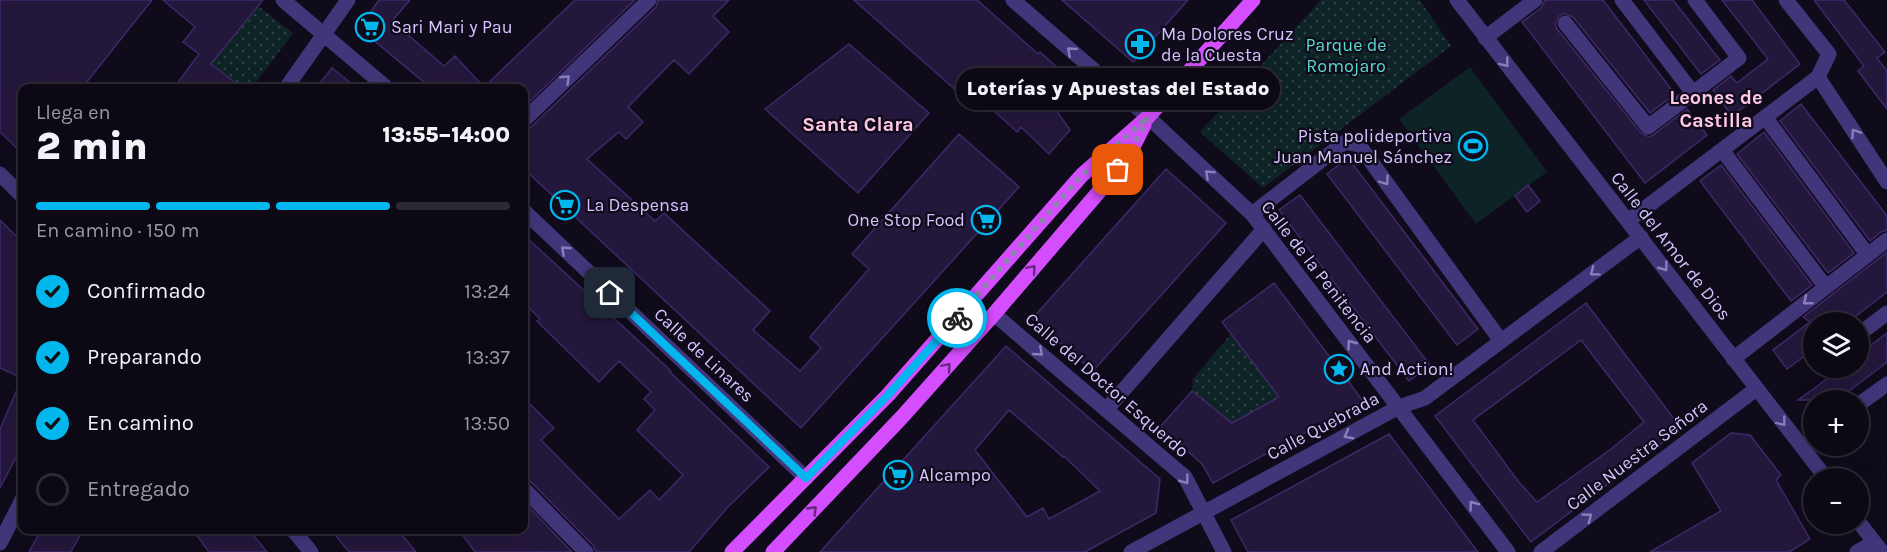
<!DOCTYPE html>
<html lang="es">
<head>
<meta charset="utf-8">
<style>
  body { margin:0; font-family:Karla,sans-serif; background:#15111d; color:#f1f3f6; height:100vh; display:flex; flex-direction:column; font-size:22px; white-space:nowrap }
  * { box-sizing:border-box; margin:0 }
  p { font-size:20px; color:#9a9aa0 }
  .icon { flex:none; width:33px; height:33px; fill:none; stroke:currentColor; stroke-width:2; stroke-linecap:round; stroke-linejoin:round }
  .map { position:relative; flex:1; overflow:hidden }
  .panel { position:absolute; left:18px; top:84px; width:510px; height:450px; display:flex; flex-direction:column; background:#0c0814; border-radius:12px; box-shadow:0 6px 24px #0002,0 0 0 2px #2c2934 }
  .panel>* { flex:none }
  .buttons { position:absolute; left:1803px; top:312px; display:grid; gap:12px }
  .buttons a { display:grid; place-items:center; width:66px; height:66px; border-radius:50%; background:#0c0814; box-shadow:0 6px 24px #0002,0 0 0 2px #2c2934; font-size:30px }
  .pin { position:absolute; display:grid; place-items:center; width:51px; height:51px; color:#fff; margin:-26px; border-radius:12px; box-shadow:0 3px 9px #0006 }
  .courier { position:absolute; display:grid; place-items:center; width:60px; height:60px; margin:-30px; border:4px solid #02b6ee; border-radius:50%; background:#fff; color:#222; box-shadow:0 2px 8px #0007 }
  .bubble { position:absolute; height:42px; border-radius:21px; background:#0c0814; box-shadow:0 6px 24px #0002,0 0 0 2px #2c2934; font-size:20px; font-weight:800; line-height:42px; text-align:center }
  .overview em { font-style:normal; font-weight:800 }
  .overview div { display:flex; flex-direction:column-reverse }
  .overview { display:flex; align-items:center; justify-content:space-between; height:102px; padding:0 18px }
  h1 { font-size:39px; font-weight:800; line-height:45px }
  .bar { display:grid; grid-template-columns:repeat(4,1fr); gap:9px 6px; align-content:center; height:72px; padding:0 18px }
  .bar i { height:8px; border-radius:4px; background:#2c2934 }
  .bar .current { background:#02b6ee }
  .bar p { grid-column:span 4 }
  ol { padding:0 18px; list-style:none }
  li { display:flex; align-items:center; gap:18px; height:66px }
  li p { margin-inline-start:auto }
  li .icon { padding:6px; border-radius:50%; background:#02b6ee; color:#111; stroke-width:4 }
  li:last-child { color:#9a9aa0 }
  li i { width:33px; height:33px; border:3px solid #2c2934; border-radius:50% }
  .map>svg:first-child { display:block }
  .green { fill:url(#green-dots) }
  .pitch { fill:#0e2325 }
  .building { fill:#24173c; stroke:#3e2968; stroke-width:1.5; fill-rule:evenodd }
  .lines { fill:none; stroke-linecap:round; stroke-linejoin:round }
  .minor { stroke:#42367a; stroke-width:15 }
  .major { stroke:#d44dfe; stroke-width:15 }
  .oneway { stroke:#8b7ebc }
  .oneway2 { stroke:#682981 }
  .done { stroke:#8f84af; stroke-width:6; stroke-dasharray:0 10.8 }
  .route { stroke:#02b6ee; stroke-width:8 }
  .labels { text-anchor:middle; stroke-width:4.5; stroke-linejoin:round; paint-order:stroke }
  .poi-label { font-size:18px; fill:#d4c5ff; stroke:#100b1b; text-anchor:start }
  .park-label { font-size:18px; fill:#54dccd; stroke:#100b1b }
  .street-label { font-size:18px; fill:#d4c5ff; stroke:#100b1b }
  .neighbourhood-label { font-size:20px; font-weight:bold; fill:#ffc7e3; stroke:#100b1b }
</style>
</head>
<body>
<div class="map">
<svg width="1887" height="552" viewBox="0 0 1887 552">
  <defs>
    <pattern id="green-dots" width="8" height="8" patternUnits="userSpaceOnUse" patternTransform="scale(1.5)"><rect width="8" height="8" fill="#0e2325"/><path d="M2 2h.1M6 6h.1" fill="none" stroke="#304146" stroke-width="1.8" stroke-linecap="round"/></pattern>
  </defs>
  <rect width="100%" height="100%" fill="#100b1b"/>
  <!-- green -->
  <path class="green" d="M1321 0H1420L1451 46 1263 188 1200 132Z
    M254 3 293 33 252 88H242L211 64 255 10Z
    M1231 334 1279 397 1232 423 1192 391 1193 379Z"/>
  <!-- pitch -->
  <path class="pitch" d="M1470 67 1547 172 1476 224 1399 119Z"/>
  <!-- building -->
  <path class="building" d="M0 0H152L82 88H22V153L0 132Z
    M163 0H263L211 64 242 88H174L199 54 183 42 195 27Z
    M379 0H410L392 21 444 66 455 56 484 87 575 0H635L524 107V88H431L359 28Z
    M658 0H729L713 16 729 32 689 74 674 60 628 107 643 122 626 139 619 132 587 159 655 221 664 213 770 311 753 330 800 371 821 348 810 337 869 269 852 254 959 134 1019 187 801 428 524 169V129L531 127 656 7Z
    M854 0H977L1038 54 1040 52 1060 70 1054 87 1056 110 1070 130 1049 154 1021 127 1017 132 983 101 977 109Z
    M1062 0H1188L1133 62Z
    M1545 0H1603L1675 94 1650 113 1573 17 1564 13 1559 16 1555 24 1557 29 1641 133 1649 137 1653 135 1687 109 1707 135 1645 183 1522 22 1541 8Z
    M1644 0H1673L1720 60 1701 74Z
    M1722 0H1752L1800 64 1732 116 1713 90 1731 76 1737 83 1768 59Z
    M1814 0H1844L1885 52 1877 58 1887 71V109L1858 71 1864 66Z
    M849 44 929 113 858 193 765 109Z
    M332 68 357 88H316Z
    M1801 104 1887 216V230L1881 232 1870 241 1780 121Z
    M1764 132 1854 253 1828 273 1737 154Z
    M1348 158 1478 329 1457 345 1327 174Z
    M1721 165 1812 285 1791 301 1700 181Z
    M1166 169 1226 223 1093 371 1032 319Z
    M1528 185 1540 201 1527 212 1515 196Z
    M1300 195 1430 365 1409 381 1279 210Z
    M0 220 22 242V378L0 368Z
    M524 235 671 371 670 372 769 467 727 508 689 552H596L593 545 531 482 524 480V398L554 428 541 440 619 519 650 490 659 500 683 475 637 430 655 410 644 399 651 392 619 361 599 382 537 321 540 319 524 303Z
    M1887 252V292L1848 322H1814V349L1787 369 1773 350 1810 322 1803 317Z
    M1274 283 1363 401 1213 483 1202 464 1160 427 1192 391 1232 423 1279 397 1222 322Z
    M1586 303 1681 428 1531 542 1435 416ZM1581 340 1644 422 1611 449 1537 502 1518 481 1473 420Z
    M1887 333V362L1840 398 1837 400H1798L1842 368H1858V355Z
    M1006 346 1160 479 1156 513 1085 552H820ZM1009 410 1063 457 1064 456 1100 491 1049 519 1043 508 1027 517 975 450Z
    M22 378V446L0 488V429Z
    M1731 433 1750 435 1781 475 1776 480 1810 539 1789 552H1650L1721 511 1692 463Z
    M1389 434 1478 552H1248L1231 520Z
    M524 502 572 552H475L459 530H524Z
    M41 530H83L71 552H29Z
    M193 530H249L267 552H209Z
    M331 530H398L416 552H349Z"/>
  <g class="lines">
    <!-- minor -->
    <path class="minor" d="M283 0 387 88
      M1013 0 1148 117 1252 214 1508 552
      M1457 0 1826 478
      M1622 0 1693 93
      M1786 0 1829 54 1818 77 1887 182
      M1565 23 1648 127 1739 58 1695 0
      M1485 38 1535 0
      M286 88 348 0
      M1765 117 1867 254
      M524 120 649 0
      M1722 150 1825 286
      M0 174 22 196
      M524 211 806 478
      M1252 214 1345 142 1359 145 1501 341
      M1628 221 1818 77
      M994 314 1185 477 1224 552
      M1858 335 1887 313
      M1733 359 1887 240
      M1858 405 1887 384
      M1106 410 1264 229
      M524 489 586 552
      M1858 521 1882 552
      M293 530 311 552
      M0 543 22 500
      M1131 552 1399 407 1425 398 1641 237
      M1541 552 1756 389
      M1857 552 1874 542"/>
    <!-- major -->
    <path class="major" d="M732 552 888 395 1082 175 1148 117 1253 0
      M773 552 902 417 994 314 1127 159 1144 125"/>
  </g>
  <!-- one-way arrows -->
  <defs><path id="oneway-chevron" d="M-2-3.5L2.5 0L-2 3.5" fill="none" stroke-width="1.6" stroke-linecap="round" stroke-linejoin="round" transform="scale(1.5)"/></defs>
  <g class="oneway">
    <use href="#oneway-chevron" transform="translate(1071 51) rotate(-139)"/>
    <use href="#oneway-chevron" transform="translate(1505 63) rotate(52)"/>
    <use href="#oneway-chevron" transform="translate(566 79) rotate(-44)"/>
    <use href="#oneway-chevron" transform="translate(1855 133) rotate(-123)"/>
    <use href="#oneway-chevron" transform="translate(1209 174) rotate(-137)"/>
    <use href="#oneway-chevron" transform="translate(1385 181) rotate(54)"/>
    <use href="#oneway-chevron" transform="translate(565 250) rotate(-137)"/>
    <use href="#oneway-chevron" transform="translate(1664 267) rotate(53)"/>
    <use href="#oneway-chevron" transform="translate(1594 272) rotate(143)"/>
    <use href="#oneway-chevron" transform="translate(1807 301) rotate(142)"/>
    <use href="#oneway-chevron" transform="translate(1351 344) rotate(-127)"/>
    <use href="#oneway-chevron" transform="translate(1039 352) rotate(41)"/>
    <use href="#oneway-chevron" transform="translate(1782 422) rotate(52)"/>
    <use href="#oneway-chevron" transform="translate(1348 435) rotate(152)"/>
    <use href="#oneway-chevron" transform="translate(1185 480) rotate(53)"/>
    <use href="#oneway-chevron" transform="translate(1473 505) rotate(-127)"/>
    <use href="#oneway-chevron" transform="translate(1588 517) rotate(-37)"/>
  </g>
  <g class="oneway2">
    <use href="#oneway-chevron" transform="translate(1032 269) rotate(-49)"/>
    <use href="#oneway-chevron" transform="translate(947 367) rotate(-49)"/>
    <use href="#oneway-chevron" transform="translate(813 510) rotate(-46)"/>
  </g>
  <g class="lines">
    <!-- done -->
    <path class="done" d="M957 318 1082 175 1148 117 1127 159 1118 170"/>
    <!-- route -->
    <path class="route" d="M610 293 806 478 888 395 957 318"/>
  </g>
  <!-- icons -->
  <defs>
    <g id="supermarket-ring" transform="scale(1.5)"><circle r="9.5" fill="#100b1b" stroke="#02b6ee" stroke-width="1.5"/><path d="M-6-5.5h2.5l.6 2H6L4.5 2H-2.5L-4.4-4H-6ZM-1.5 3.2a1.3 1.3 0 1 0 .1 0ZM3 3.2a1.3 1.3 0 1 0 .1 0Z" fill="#02b6ee"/></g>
    <g id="pharmacy-ring" transform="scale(1.5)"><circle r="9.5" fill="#100b1b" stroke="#02b6ee" stroke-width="1.5"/><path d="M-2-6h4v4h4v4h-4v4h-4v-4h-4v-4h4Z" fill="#02b6ee"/></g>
    <g id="stadium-ring" transform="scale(1.5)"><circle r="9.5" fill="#100b1b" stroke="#02b6ee" stroke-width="1.5"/><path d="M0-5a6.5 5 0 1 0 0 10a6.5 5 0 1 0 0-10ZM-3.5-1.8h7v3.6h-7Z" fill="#02b6ee"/></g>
    <g id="sight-ring" transform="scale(1.5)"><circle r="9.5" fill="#100b1b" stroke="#02b6ee" stroke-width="1.5"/><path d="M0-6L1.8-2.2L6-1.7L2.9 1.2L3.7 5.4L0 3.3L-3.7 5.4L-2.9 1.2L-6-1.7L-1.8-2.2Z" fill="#02b6ee"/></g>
  </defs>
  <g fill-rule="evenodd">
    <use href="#supermarket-ring" x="370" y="27"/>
    <use href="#pharmacy-ring" x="1140" y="44"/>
    <use href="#stadium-ring" x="1473" y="146"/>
    <use href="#supermarket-ring" x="565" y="205"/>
    <use href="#supermarket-ring" x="986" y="220"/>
    <use href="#sight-ring" x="1339" y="369"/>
    <use href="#supermarket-ring" x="898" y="475"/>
  </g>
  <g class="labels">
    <!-- poi labels -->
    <g class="poi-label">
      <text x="391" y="33">Sari Mari y Pau</text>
      <text x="1161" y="40">Mª Dolores Cruz<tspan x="1161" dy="21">de la Cuesta</tspan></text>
      <text x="1452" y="142" text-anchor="end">Pista polideportiva<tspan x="1452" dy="21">Juan Manuel Sánchez</tspan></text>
      <text x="586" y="211">La Despensa</text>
      <text x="965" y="226" text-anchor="end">One Stop Food</text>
      <text x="1360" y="375">And Action!</text>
      <text x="919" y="481">Alcampo</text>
    </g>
    <!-- park labels -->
    <g class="park-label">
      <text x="1346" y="51">Parque de<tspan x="1346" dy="21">Romojaro</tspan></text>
    </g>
    <!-- street labels -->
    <g class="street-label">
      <text transform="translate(1671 246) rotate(52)" y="6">Calle del Amor de Dios</text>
      <text transform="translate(1319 272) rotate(52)" y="6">Calle de la Penitencia</text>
      <text transform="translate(704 355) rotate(43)" y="6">Calle de Linares</text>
      <text transform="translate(1107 385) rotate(41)" y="6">Calle del Doctor Esquerdo</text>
      <text transform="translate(1323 426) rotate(-28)" y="6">Calle Quebrada</text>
      <text transform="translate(1637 455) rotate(-37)" y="6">Calle Nuestra Señora</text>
    </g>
    <!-- neighbourhood labels -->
    <g class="neighbourhood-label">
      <text x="1716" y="104">Leones de<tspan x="1716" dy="23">Castilla</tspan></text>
      <text x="858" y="131">Santa Clara</text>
    </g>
  </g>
</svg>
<div class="buttons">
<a><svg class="icon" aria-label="layers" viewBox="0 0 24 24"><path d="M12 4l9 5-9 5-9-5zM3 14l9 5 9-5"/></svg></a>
<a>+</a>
<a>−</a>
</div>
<div class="pin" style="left:1118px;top:170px;background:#ea580c"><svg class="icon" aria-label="bag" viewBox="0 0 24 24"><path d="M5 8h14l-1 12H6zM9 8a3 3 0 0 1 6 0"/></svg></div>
<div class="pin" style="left:610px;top:293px;background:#1f2937"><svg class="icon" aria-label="home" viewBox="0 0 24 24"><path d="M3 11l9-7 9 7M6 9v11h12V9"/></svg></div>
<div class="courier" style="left:957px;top:318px"><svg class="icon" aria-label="bike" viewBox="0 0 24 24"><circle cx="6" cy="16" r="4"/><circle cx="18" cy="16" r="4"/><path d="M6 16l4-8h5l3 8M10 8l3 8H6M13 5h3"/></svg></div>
<div class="bubble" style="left:956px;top:68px;width:324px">Loterías y Apuestas del Estado</div>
<section class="panel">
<div class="overview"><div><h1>2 min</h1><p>Llega en</p></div><em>13:55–14:00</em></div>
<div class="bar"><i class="current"></i><i class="current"></i><i class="current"></i><i></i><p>En camino · 150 m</p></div>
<ol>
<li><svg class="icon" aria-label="check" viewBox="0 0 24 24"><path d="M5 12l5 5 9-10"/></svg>Confirmado<p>13:24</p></li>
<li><svg class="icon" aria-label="check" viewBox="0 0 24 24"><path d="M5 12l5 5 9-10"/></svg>Preparando<p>13:37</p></li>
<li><svg class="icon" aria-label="check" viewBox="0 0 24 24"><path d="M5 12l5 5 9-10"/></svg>En camino<p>13:50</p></li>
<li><i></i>Entregado</li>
</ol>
</section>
</div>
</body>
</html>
